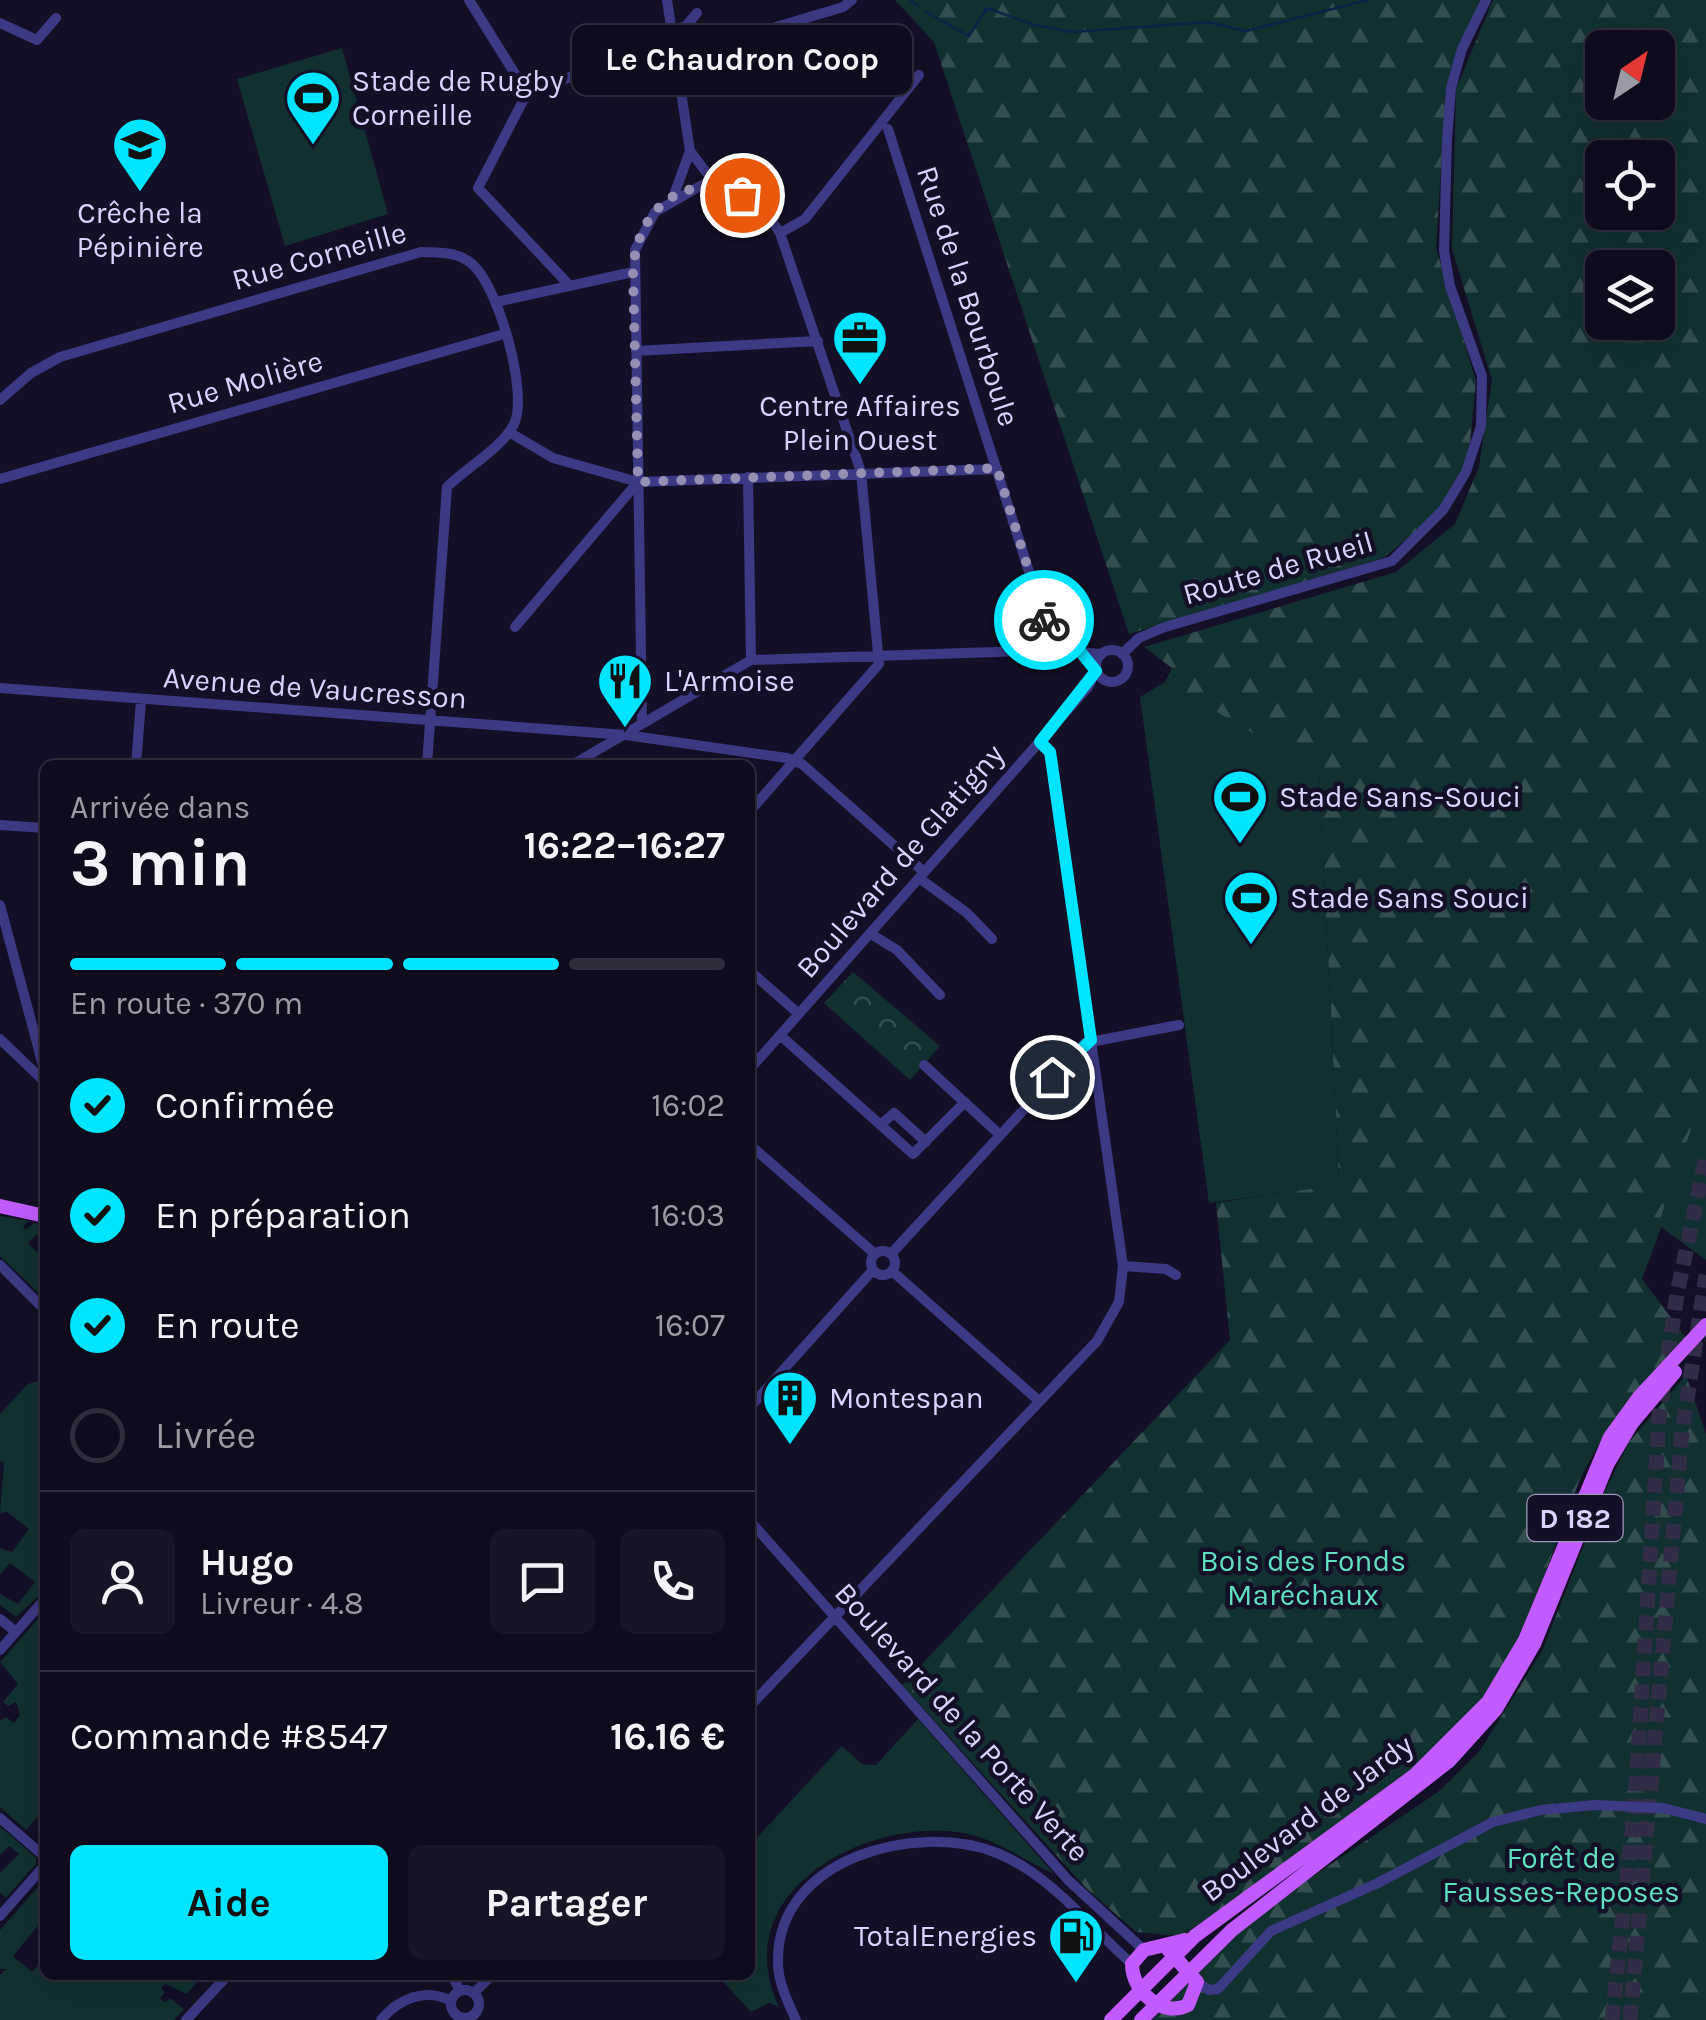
<!DOCTYPE html>
<html lang="fr">
<head>
<meta charset="utf-8">
<style>
  body { margin:0; font-family:Karla,sans-serif; background:#171425; color:#f1f3f6; height:100vh; display:flex; flex-direction:column; font-size:38px; white-space:nowrap }
  * { box-sizing:border-box; margin:0 }
  p { font-size:32px; color:#9b9ba3 }
  .icon { flex:none; width:55px; height:55px; fill:none; stroke:currentColor; stroke-width:2; stroke-linecap:round; stroke-linejoin:round }
  .map { position:relative; flex:1; overflow:hidden }
  .sheet { position:absolute; left:40px; top:760px; width:715px; height:1220px; display:flex; flex-direction:column; background:#0e0b1c; border-radius:15px; box-shadow:0 10px 40px #0002,0 0 0 2px #2e2b3b }
  .sheet>* { flex:none }
  .needle { width:65px; rotate:35deg }
  .tools { position:absolute; left:1585px; top:30px; display:grid; gap:20px }
  .tools a { display:grid; place-items:center; width:90px; height:90px; border-radius:15px; background:#0e0b1c; box-shadow:0 10px 40px #0002,0 0 0 2px #2e2b3b; font-size:50px }
  .pin { position:absolute; display:grid; place-items:center; width:85px; height:85px; color:#fff; margin:-42px; border:5px solid #fff; border-radius:50%; box-shadow:0 2px 10px #0007 }
  .courier { position:absolute; display:grid; place-items:center; width:100px; height:100px; margin:-50px; border:8px solid #00e5ff; border-radius:50%; background:#fff; color:#222; box-shadow:0 2px 12px #0007 }
  .bubble { position:absolute; height:70px; border-radius:15px; background:#0e0b1c; box-shadow:0 10px 40px #0002,0 0 0 2px #2e2b3b; font-size:32px; font-weight:700; line-height:70px; text-align:center }
  .head em { font-style:normal; font-weight:700 }
  .head div { display:flex; flex-direction:column-reverse }
  .head { display:flex; align-items:center; justify-content:space-between; height:170px; padding:0 30px }
  h1 { font-size:65px; font-weight:700; line-height:75px }
  .bar { display:grid; grid-template-columns:repeat(4,1fr); gap:15px 10px; align-content:center; height:120px; padding:0 30px }
  .bar i { height:12px; border-radius:8px; background:#2e2b3b }
  .bar .selected { background:#00e5ff }
  .bar p { grid-column:span 4 }
  .line { display:flex; align-items:center; gap:25px; padding:0 30px; border-top:2px solid #2e2b3b }
  .line div { flex:1 }
  .round { display:grid; place-items:center; flex:none; width:105px; height:105px; border-radius:15px; background:#171425 }
  ol { padding:0 30px; list-style:none }
  li { display:flex; align-items:center; gap:30px; height:110px }
  li p { margin-inline-start:auto }
  li .icon { padding:10px; border-radius:50%; background:#00e5ff; color:#111; stroke-width:4 }
  li:last-child { color:#9b9ba3 }
  li i { width:55px; height:55px; border:5px solid #2e2b3b; border-radius:50% }
  .button { display:flex; gap:20px; margin-top:auto; padding:20px 30px }
  .button a { flex:1; height:115px; border-radius:15px; background:#00e5ff; color:#111; font-size:40px; font-weight:700; line-height:115px; text-align:center }
  .button a+a { background:#171425; color:#f1f3f6 }
  .map>svg:first-child { display:block }
  .forest { fill:url(#forest-firs); fill-rule:evenodd }
  .park { fill:url(#park-crowns) }
  .garden { fill:#12302f }
  .lines { fill:none; stroke-linecap:round; stroke-linejoin:round }
  .stream { stroke:#0c2248; stroke-width:2.5 }
  .highway-tunnel { stroke:#312d47; stroke-width:15; stroke-dasharray:15 8; stroke-linecap:butt }
  .minor { stroke:#3d3a85; stroke-width:10 }
  .major { stroke:#c25bff; stroke-width:14 }
  .done { stroke:#948fb3; stroke-width:10; stroke-dasharray:0 18 }
  .route { stroke:#00e5ff; stroke-width:12 }
  .labels { text-anchor:middle; stroke-width:9; stroke-linejoin:round; paint-order:stroke }
  .shield { fill:#130f26; stroke:#9e99be; stroke-width:2.5 }
  .shield-label { font-size:28px; font-weight:bold; fill:#d9d4ff }
  .poi-label { font-size:30px; fill:#d9d4ff; stroke:#130f26; text-anchor:start }
  .street-label { font-size:30px; fill:#d9d4ff; stroke:#130f26 }
  .park-label { font-size:30px; fill:#5fe0c0; stroke:#130f26 }
</style>
</head>
<body>
<div class="map">
<svg width="1706" height="2020" viewBox="0 0 1706 2020">
  <defs>
    <pattern id="forest-firs" width="22" height="20" patternUnits="userSpaceOnUse" patternTransform="scale(2.5)"><rect width="22" height="20" fill="#12302f"/><path d="M5 1l3.5 6h-7zM16 11l3.5 6h-7z" fill="#344d4e"/></pattern>
    <pattern id="park-crowns" width="20" height="18" patternUnits="userSpaceOnUse" patternTransform="scale(2.5)"><rect width="20" height="18" fill="#12302f"/><path d="M2 6a3 3 0 1 1 6 0M12 15a3 3 0 1 1 6 0" fill="none" stroke="#344d4e"/></pattern>
  </defs>
  <rect width="100%" height="100%" fill="#130f26"/>
  <!-- forest -->
  <path class="forest" d="M895 0H1480L1458 47 1446 88 1436 248 1476 381 1468 464 1440 513 1383 558 1129 634 934 42Z
    M1493 0H1706V1107L1642 1279 1687 1339 1600 1442 1580 1479 1521 1638 1484 1700 1441 1748 1286 1866 1181 1936 1136 1932 1087 1889 902 1685 1230 1340 1216 1203 1339 1184 1319 772 1165 682 1172 668 1144 647 1396 572 1455 524 1479 467 1492 380 1452 249 1456 89ZM1602 48H1658V102H1602ZM1602 158H1658V212H1602ZM1602 268H1658V322H1602Z
    M1686 1375 1706 1434V2020H1152L1257 1914 1438 1792 1479 1752 1542 1651 1605 1491 1629 1442Z"/>
  <!-- park -->
  <path class="park" d="M853 972 940 1046 910 1080 824 1003Z"/>
  <!-- garden -->
  <path class="garden" d="M342 48 388 214 285 246 237 79Z
    M1165 682 1319 772 1339 1185 1209 1203 1140 697Z
    M1706 1086V1260L1658 1225Z
    M0 1216 29 1221 23 1226 26 1230 34 1223 45 1228V1240L37 1234 28 1243 41 1256 45 1252V1299L0 1256Z
    M45 1379V1590L16 1617 0 1605V1594L18 1604 35 1582 10 1563 0 1575V1548L12 1552 29 1529 7 1512 0 1513 4 1463 0 1461V1414L28 1384Z
    M45 1611V1780L39 1787 45 1792V1808L26 1830 0 1807V1721L6 1717 14 1723 20 1715 16 1702 8 1706 3 1702 18 1684 0 1662Z
    M918 1719 1054 1874C1021 1859 995 1837 957 1832 860 1820 726 1894 779 2007L769 2003 751 2012 717 1975H750V1845L842 1746 862 1764 876 1765Z
    M0 1826 36 1858V1864L6 1898 0 1893V1873L19 1854 9 1846 0 1855Z
    M45 1879V1925L41 1922 13 1956 32 1972 45 1958V1975H96L118 1980 119 1975H187L196 1983 187 1994 165 1984 161 1988 165 1992 160 1998 165 2003 170 1998 184 2009 174 2020H0V1975L6 1969H0V1930Z"/>
  <g class="lines">
    <!-- stream -->
    <path class="stream" d="M910 0 918 6
      M926 12 969 36 987 8 1034 25 1072 32 1208 22 1246 31 1368 0"/>
    <!-- highway-tunnel -->
    <path class="highway-tunnel" d="M1612 2020 1635 1801 1659 1417 1677 1294 1706 1156
      M1630 2020 1682 1432 1706 1275"/>
    <!-- minor -->
    <path class="minor" d="M469 0 527 93
      M667 0 690 151 675 192
      M0 23 37 40 56 18
      M672 31 686 26 697 13
      M527 93 622 58 676 57 843 7 852 0
      M527 93 478 188 570 286
      M888 129 1054 650
      M690 151 717 186
      M780 233 805 219 919 75
      M496 302 633 272
      M636 351 818 341
      M0 400 31 373 60 357 421 252C440 253 457 251 472 264 498 285 529 394 514 424 502 448 466 468 447 487L427 765
      M509 432 553 458 638 482 997 469
      M748 477 751 660
      M0 479 504 334
      M515 627 637 483
      M1096 666a16 16 0 1 1 32 0a16 16 0 1 1-32 0Z
      M1122 654 1139 638 1165 627 1392 561 1443 510 1466 472 1481 426 1482 376 1450 286 1444 251 1447 140 1451 88 1462 49 1486 0
      M0 688 626 735 787 758 802 764 924 872
      M642 723 635 250 655 212 702 185 742 195 770 218 780 233 861 472 879 664 750 811
      M136 765 141 701
      M572 765 751 660 1054 650 1101 654
      M0 825 45 828
      M919 878 967 913 992 939
      M0 905 45 1073
      M871 934 897 950 940 995
      M750 971 799 1014
      M780 1035 913 1154 965 1102
      M0 1039 45 1082
      M924 1065 999 1134
      M750 1069 1088 687 1096 671
      M880 1125 894 1113 926 1142
      M750 1145 875 1254
      M871 1263a12 12 0 1 1 24 0a12 12 0 1 1-24 0Z
      M891 1254 1085 1043 1179 1025
      M0 1265 45 1310
      M1123 1266 1166 1269 1176 1275
      M892 1271 1039 1401
      M750 1407 873 1270
      M750 1521 1068 1880 1144 1950
      M0 1619 16 1632
      M0 1650 45 1599
      M750 1706 1097 1341 1119 1302 1123 1266 1052 765 1050 752 1040 742
      M0 1818 45 1857
      M0 1916 45 1865
      M452 1975 460 1991
      M1197 1982 1209 1990 1218 1989 1271 1931 1378 1883 1493 1822 1541 1810 1595 1805 1663 1808 1706 1819
      M451 2004a14 14 0 1 1 28 0a14 14 0 1 1-28 0Z
      M474 1993 492 1975
      M186 2020 228 1975
      M381 2020C398 1999 426 1987 451 2001
      M796 2020C788 2002 778 1983 778 1962 776 1858 917 1821 997 1853 1051 1875 1090 1927 1132 1964"/>
    <!-- major -->
    <path class="major" d="M0 1206 45 1216
      M1166 1947 1197 1982 1188 2005C1163 2018 1132 1992 1132 1964L1144 1950 1185 1940
      M1111 2020 1195 1936 1415 1775 1488 1702 1525 1640 1610 1437 1639 1397 1706 1325
      M1141 2020 1232 1930 1449 1761 1496 1709 1534 1644 1607 1465 1632 1423 1675 1372"/>
  </g>
  <g class="lines">
    <!-- done -->
    <path class="done" d="M742 195C683 170 636 210 633 272L638 482 997 468 1044 620"/>
    <!-- route -->
    <path class="route" d="M1044 620 1054 650H1079L1096 671 1040 742 1050 752 1052 765 1091 1040 1052 1077"/>
  </g>
  <!-- icons -->
  <defs>
    <g id="stadium-pin" transform="scale(2.875)"><path d="M0 17L-7.5 6A9.5 9.5 0 1 1 7.5 6Z" fill="#00e5ff" stroke="#130f26"/><path d="M0-5a6.5 5 0 1 0 0 10a6.5 5 0 1 0 0-10ZM-3.5-1.8h7v3.6h-7Z" fill="#111"/></g>
    <g id="school-pin" transform="scale(2.875)"><path d="M0 17L-7.5 6A9.5 9.5 0 1 1 7.5 6Z" fill="#00e5ff" stroke="#130f26"/><path d="M0-5L7-2L0 1L-7-2ZM-4 1L0 2.5L4 1V4Q0 6-4 4Z" fill="#111"/></g>
    <g id="office-pin" transform="scale(2.875)"><path d="M0 17L-7.5 6A9.5 9.5 0 1 1 7.5 6Z" fill="#00e5ff" stroke="#130f26"/><path d="M-6-3h4V-5.5h4V-3h4V5H-6ZM-1-4.5V-3h2v-1.5ZM-6 0V1H6V0Z" fill="#111"/></g>
    <g id="restaurant-pin" transform="scale(2.875)"><path d="M0 17L-7.5 6A9.5 9.5 0 1 1 7.5 6Z" fill="#00e5ff" stroke="#130f26"/><path d="M-5-6h1v4h1v-4h1v4h1v-4h1v5L-1.5 .5V6h-2V.5L-5-1ZM5-6V6H3V1.5H1.5Q1.5-4 5-6Z" fill="#111"/></g>
    <g id="building-pin" transform="scale(2.875)"><path d="M0 17L-7.5 6A9.5 9.5 0 1 1 7.5 6Z" fill="#00e5ff" stroke="#130f26"/><path d="M-4-6H4V6H1V3H-1V6H-4ZM-2.5-4.3h1.7v1.8h-1.7ZM.8-4.3h1.7v1.8H.8ZM-2.5-1h1.7V.8h-1.7ZM.8-1h1.7V.8H.8Z" fill="#111"/></g>
    <g id="fuel-pin" transform="scale(2.875)"><path d="M0 17L-7.5 6A9.5 9.5 0 1 1 7.5 6Z" fill="#00e5ff" stroke="#130f26"/><path d="M-5.5-6h7V0h2V4h1.3V-2.5L3-4.5l.8-.8L6-3V5H2.5V1h-1V6h-7ZM-4.2-4.7v3.2H.2V-4.7Z" fill="#111"/></g>
  </defs>
  <g fill-rule="evenodd">
    <use href="#stadium-pin" x="313" y="98"/>
    <use href="#school-pin" x="140" y="145"/>
    <use href="#office-pin" x="860" y="338"/>
    <use href="#restaurant-pin" x="625" y="681"/>
    <use href="#stadium-pin" x="1240" y="797"/>
    <use href="#stadium-pin" x="1251" y="898"/>
    <use href="#building-pin" x="790" y="1398"/>
    <use href="#fuel-pin" x="1076" y="1936"/>
  </g>
  <g class="labels">
    <!-- shield labels -->
    <rect class="shield" x="1527.5" y="1495" width="95" height="46" rx="8"/>
    <g class="shield-label">
      <text x="1575" y="1528">D 182</text>
    </g>
    <!-- poi labels -->
    <g class="poi-label">
      <text x="352" y="91">Stade de Rugby<tspan x="352" dy="34">Corneille</tspan></text>
      <text x="140" y="223" text-anchor="middle">Crêche la<tspan x="140" dy="34">Pépinière</tspan></text>
      <text x="860" y="416" text-anchor="middle">Centre Affaires<tspan x="860" dy="34">Plein Ouest</tspan></text>
      <text x="664" y="691">L'Armoise</text>
      <text x="1279" y="807">Stade Sans-Souci</text>
      <text x="1290" y="908">Stade Sans Souci</text>
      <text x="829" y="1408">Montespan</text>
      <text x="1037" y="1946" text-anchor="end">TotalEnergies</text>
    </g>
    <!-- street labels -->
    <g class="street-label">
      <text transform="translate(319 256) rotate(-16)" y="10">Rue Corneille</text>
      <text transform="translate(968 296) rotate(72)" y="10">Rue de la Bourboule</text>
      <text transform="translate(245 382) rotate(-16)" y="10">Rue Molière</text>
      <text transform="translate(1278 568) rotate(-16)" y="10">Route de Rueil</text>
      <text transform="translate(315 688) rotate(4)" y="10">Avenue de Vaucresson</text>
      <text transform="translate(900 861) rotate(-49)" y="10">Boulevard de Glatigny</text>
      <text transform="translate(962 1722) rotate(48)" y="10">Boulevard de la Porte Verte</text>
      <text transform="translate(1307 1818) rotate(-37)" y="10">Boulevard de Jardy</text>
    </g>
    <!-- park labels -->
    <g class="park-label">
      <text x="1303" y="1571">Bois des Fonds<tspan x="1303" dy="34">Maréchaux</tspan></text>
      <text x="1561" y="1868">Forêt de<tspan x="1561" dy="34">Fausses-Reposes</tspan></text>
    </g>
  </g>
</svg>
<div class="tools">
<a><svg class="needle" viewBox="-14 -14 28 28"><path d="M0-13l5 13h-10z" fill="#e53935"/><path d="M0 13l5-13h-10z" fill="#9b9ba3"/></svg></a>
<a><svg class="icon" aria-label="locate" viewBox="0 0 24 24"><circle cx="12" cy="12" r="6"/><path d="M12 2v4M12 18v4M2 12h4M18 12h4"/></svg></a>
<a><svg class="icon" aria-label="layers" viewBox="0 0 24 24"><path d="M12 4l9 5-9 5-9-5zM3 14l9 5 9-5"/></svg></a>
</div>
<div class="pin" style="left:742px;top:195px;background:#ea580c"><svg class="icon" aria-label="bag" viewBox="0 0 24 24"><path d="M5 8h14l-1 12H6zM9 8a3 3 0 0 1 6 0"/></svg></div>
<div class="pin" style="left:1052px;top:1077px;background:#1f2937"><svg class="icon" aria-label="home" viewBox="0 0 24 24"><path d="M3 11l9-7 9 7M6 9v11h12V9"/></svg></div>
<div class="courier" style="left:1044px;top:620px"><svg class="icon" aria-label="bike" viewBox="0 0 24 24"><circle cx="6" cy="16" r="4"/><circle cx="18" cy="16" r="4"/><path d="M6 16l4-8h5l3 8M10 8l3 8H6M13 5h3"/></svg></div>
<div class="bubble" style="left:572px;top:25px;width:340px">Le Chaudron Coop</div>
<section class="sheet">
<div class="head"><div><h1>3 min</h1><p>Arrivée dans</p></div><em>16:22–16:27</em></div>
<div class="bar"><i class="selected"></i><i class="selected"></i><i class="selected"></i><i></i><p>En route · 370 m</p></div>
<ol>
<li><svg class="icon" aria-label="check" viewBox="0 0 24 24"><path d="M5 12l5 5 9-10"/></svg>Confirmée<p>16:02</p></li>
<li><svg class="icon" aria-label="check" viewBox="0 0 24 24"><path d="M5 12l5 5 9-10"/></svg>En préparation<p>16:03</p></li>
<li><svg class="icon" aria-label="check" viewBox="0 0 24 24"><path d="M5 12l5 5 9-10"/></svg>En route<p>16:07</p></li>
<li><i></i>Livrée</li>
</ol>
<div class="line" style="height:180px"><a class="round"><svg class="icon" aria-label="person" viewBox="0 0 24 24"><circle cx="12" cy="8" r="4"/><path d="M4 21q1-7 8-7t8 7"/></svg></a><div><b>Hugo</b><p>Livreur · 4.8</p></div><a class="round"><svg class="icon" aria-label="chat" viewBox="0 0 24 24"><path d="M4 5h16v11H9l-5 4z"/></svg></a><a class="round"><svg class="icon" aria-label="phone" viewBox="0 0 24 24"><path d="M5 4h4l2 5-3 2q2 4 5 5l2-3 5 2v4C11 20 4 13 5 4z"/></svg></a></div>
<div class="line" style="height:130px"><div>Commande #8547</div><b>16.16 €</b></div>
<div class="button"><a>Aide</a><a>Partager</a></div>
</section>
</div>
</body>
</html>
